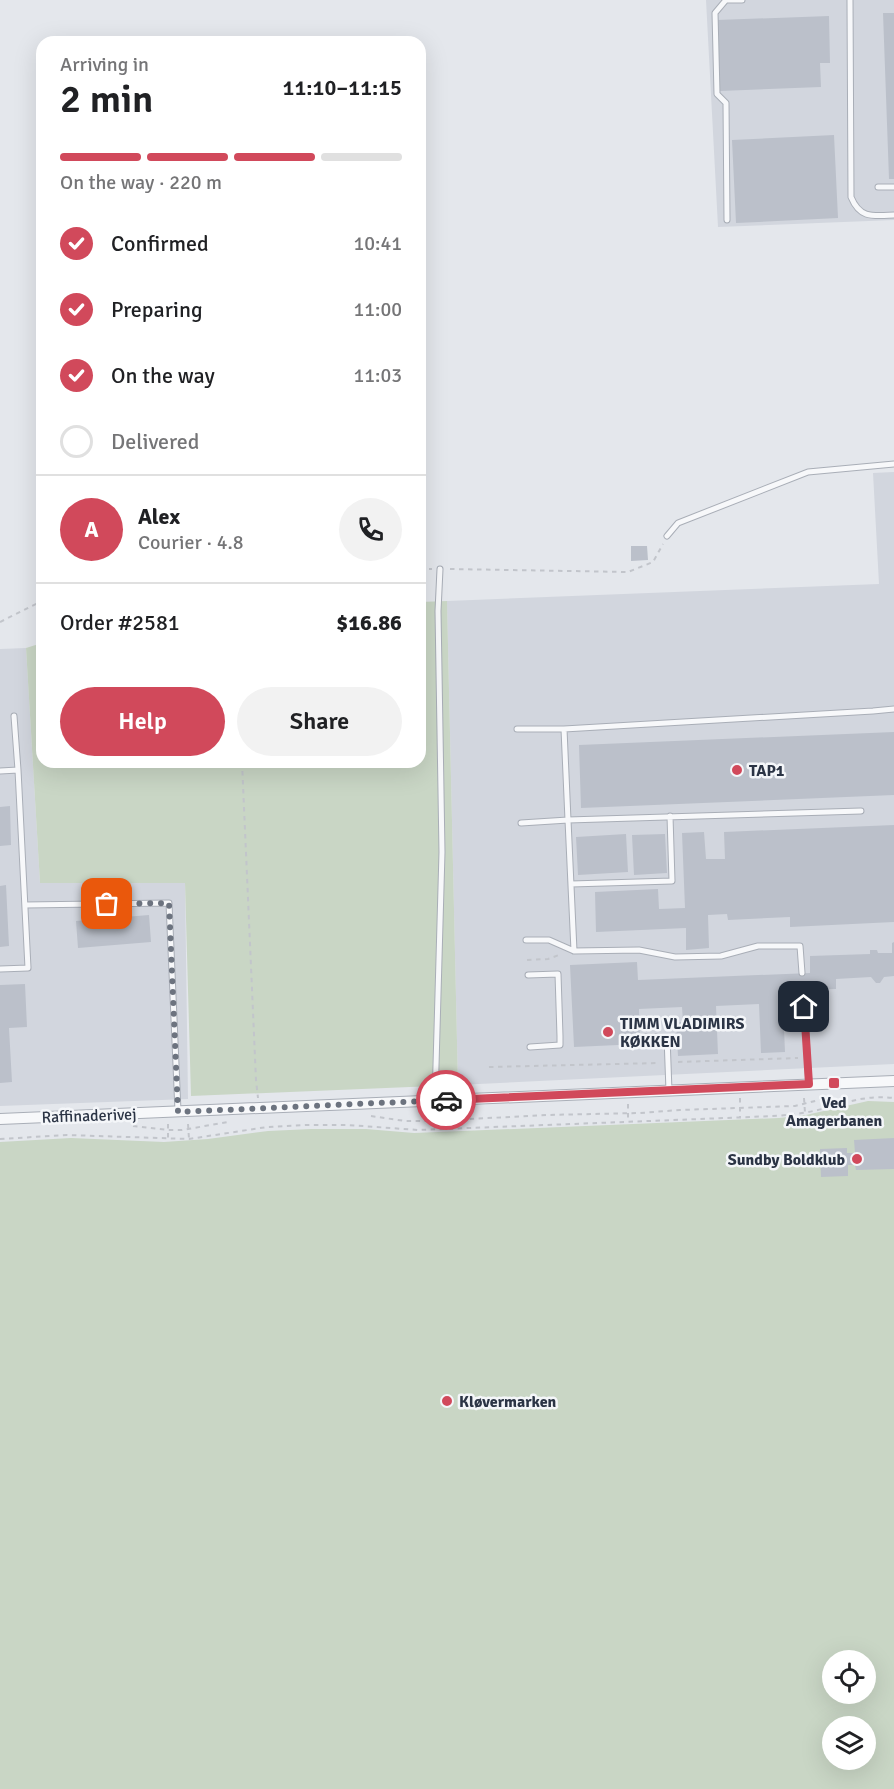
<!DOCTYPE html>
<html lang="en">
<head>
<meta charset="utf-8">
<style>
  body { margin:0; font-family:Signika,sans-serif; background:#f2f2f2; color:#202124; height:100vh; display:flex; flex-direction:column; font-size:22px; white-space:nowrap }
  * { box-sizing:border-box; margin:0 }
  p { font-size:20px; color:#757577 }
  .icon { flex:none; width:33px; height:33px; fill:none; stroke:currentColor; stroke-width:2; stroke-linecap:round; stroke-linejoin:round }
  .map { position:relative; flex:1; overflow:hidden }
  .details { position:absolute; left:36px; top:36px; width:390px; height:732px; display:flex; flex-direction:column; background:#fff; border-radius:18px; box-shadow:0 6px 24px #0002 }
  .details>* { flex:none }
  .buttons { position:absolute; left:822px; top:1650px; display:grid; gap:12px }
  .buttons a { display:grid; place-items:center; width:54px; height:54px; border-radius:50%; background:#fff; box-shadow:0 6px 24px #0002; font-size:30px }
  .pin { position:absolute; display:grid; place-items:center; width:51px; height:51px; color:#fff; margin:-26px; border-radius:12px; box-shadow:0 3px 9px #0006 }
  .courier { position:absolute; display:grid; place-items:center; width:60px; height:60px; margin:-30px; border:4px solid #d1495b; border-radius:50%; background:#fff; color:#222; box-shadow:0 2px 8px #0007 }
  .headline em { font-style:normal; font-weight:600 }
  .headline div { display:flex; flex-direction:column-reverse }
  .headline { display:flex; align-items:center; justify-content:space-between; height:102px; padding:0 24px }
  h1 { font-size:39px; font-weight:600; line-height:45px }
  .bar { display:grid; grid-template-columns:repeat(4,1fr); gap:9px 6px; align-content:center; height:72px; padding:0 24px }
  .bar i { height:8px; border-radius:4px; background:#e0e0e0 }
  .bar .selected { background:#d1495b }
  .bar p { grid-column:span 4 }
  .line { display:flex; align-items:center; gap:15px; padding:0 24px; border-top:2px solid #e0e0e0 }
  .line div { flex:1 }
  .round { display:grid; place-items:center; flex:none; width:63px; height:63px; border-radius:32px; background:#f2f2f2 }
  ol { padding:0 24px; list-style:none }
  li { display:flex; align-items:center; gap:18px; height:66px }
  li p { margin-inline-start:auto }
  li .icon { padding:6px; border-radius:50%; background:#d1495b; color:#fff; stroke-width:4 }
  li:last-child { color:#757577 }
  li i { width:33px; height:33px; border:3px solid #e0e0e0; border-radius:50% }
  .button { display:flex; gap:12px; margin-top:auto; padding:12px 24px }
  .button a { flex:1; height:69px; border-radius:36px; background:#d1495b; color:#fff; font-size:24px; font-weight:600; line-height:69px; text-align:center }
  .button a+a { background:#f2f2f2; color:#202124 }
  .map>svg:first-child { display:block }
  .built { fill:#d2d6de }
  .green { fill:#c9d6c5; fill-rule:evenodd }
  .building { fill:#bbc0ca }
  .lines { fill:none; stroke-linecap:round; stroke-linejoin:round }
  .service-casing { stroke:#a9aeb7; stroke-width:7 }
  .minor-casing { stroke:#a9aeb7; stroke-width:12 }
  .path { stroke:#c2c5cb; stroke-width:2; stroke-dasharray:4.5 4.5; stroke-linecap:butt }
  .service { stroke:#f7f8fa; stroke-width:5 }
  .minor { stroke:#f7f8fa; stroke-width:10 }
  .done { stroke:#6c737f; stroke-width:6; stroke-dasharray:0 10.8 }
  .route { stroke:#d1495b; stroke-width:8 }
  .poi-dot { fill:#d1495b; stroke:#f4f6f9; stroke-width:2 }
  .labels { text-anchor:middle; stroke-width:5; stroke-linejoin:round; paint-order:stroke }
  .poi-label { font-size:16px; font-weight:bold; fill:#2b3445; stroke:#f4f6f9; text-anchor:start }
  .street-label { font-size:16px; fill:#2b3445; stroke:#f4f6f9 }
</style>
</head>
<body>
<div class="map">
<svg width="894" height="1789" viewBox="0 0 894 1789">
  <rect width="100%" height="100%" fill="#e4e7ec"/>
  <!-- built -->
  <path class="built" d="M706 0H894V220L718 227Z
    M894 472V1064L458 1085 447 601 879 584 873 473Z
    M26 648 40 883H185L188 1099 0 1106V649Z"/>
  <!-- green -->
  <path class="green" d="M447 601 458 1085 191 1096 185 883H40L26 648 42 643V762H420V602Z
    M868 1101 894 1102V1789H0V1142L71 1138 164 1142 208 1139 268 1131 311 1129H366L414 1133 779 1118 806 1115ZM832 1660H866V1694H832ZM832 1726H866V1760H832Z"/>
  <!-- building -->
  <path class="building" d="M883 13H894V179H889Z
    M829 16 830 63H820L821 87 720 91 717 20Z
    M834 135 838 218 736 223 732 140Z
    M631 546H647L648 560 631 561Z
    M894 732V795L581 808 579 745Z
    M10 806 11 845 0 846V807Z
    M894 825V922L790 927V917L728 920 727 914 708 915 709 948 686 950V928L596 932 595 892 658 889 659 909 685 908 682 833 704 832 706 859H725L724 832Z
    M626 834 628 872 578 875 576 837Z
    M665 834 667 873 634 875 632 835Z
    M6 885 9 946 0 947V886Z
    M149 915 151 942 78 948 76 921Z
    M894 942V976L884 977 880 983H876L871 977 836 979V989L796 990 797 1004 783 1005 785 1052 761 1053 759 1004 716 1006 718 1054 678 1056 676 1022H683L682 1007 639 1009 640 1044 574 1047 570 965 637 962 638 980 810 973V956L870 954V950H877L878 953H892V943Z
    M25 984 27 1027 9 1028 12 1082 0 1083V985Z
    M894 1138V1169L856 1170 855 1165H848V1176L821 1177 820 1149 847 1148V1153H855L854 1140Z"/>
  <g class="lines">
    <!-- service casing -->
    <g class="service-casing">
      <path id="service" d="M850 0 851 197C860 219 873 216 894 215
        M878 187H894
        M727 220 726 103 717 94 715 13 726 0H742
        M667 536 678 523 808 472 894 464
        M14 716 18 770
        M517 729H564
        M0 771 18 770 28 968 0 969
        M521 823 568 820 564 729 873 711 894 709
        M571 884 672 881 670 816
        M25 905 169 903 178 1111
        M526 940H549L574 951 639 950 675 957 721 956 758 946H800L802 973
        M574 951 568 820 861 811
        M528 975 558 974 560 1036V1045L530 1047
        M803 989 809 1084
        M644 1037H667L669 1091
        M435 1101 442 852 438 611 440 569"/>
    </g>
    <!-- minor casing -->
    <g class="minor-casing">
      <path id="minor" d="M0 1119 894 1081"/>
    </g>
    <!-- path -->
    <path class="path" d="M420 569H432
      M450 569 628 572 653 562 663 544
      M420 612H429
      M0 622 42 601
      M242 762 256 1080 258 1098
      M527 960 548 959 559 955
      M678 1062 798 1058
      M489 1067 658 1063
      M740 1098V1117
      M804 1098 805 1113
      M628 1104V1122
      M371 1116 405 1121H433L546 1115 640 1113 680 1110 795 1106 835 1096
      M168 1124V1139
      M188 1124 189 1139
      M133 1126 168 1130H182L228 1122
      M0 1139 67 1135 189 1139 267 1127 307 1125H348L418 1130 751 1117C768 1116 786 1116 802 1113 837 1108 856 1094 894 1098"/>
    <!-- service -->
    <use href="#service" class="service"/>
    <!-- minor -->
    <use href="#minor" class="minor"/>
  </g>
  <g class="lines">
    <!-- done -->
    <path class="done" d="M107 904 169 903 178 1112 446 1100"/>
    <!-- route -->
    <path class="route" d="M446 1100 809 1084 804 1007"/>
  </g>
  <!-- markers -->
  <g class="poi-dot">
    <circle cx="737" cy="770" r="6"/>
    <circle cx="608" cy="1032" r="6"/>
    <rect x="828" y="1077" width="12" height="12" rx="3"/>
    <circle cx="857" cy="1159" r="6"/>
    <circle cx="447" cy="1401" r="6"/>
  </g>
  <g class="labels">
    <!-- poi labels -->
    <g class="poi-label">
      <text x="749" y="776">TAP1</text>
      <text x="620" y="1029">TIMM VLADIMIRS<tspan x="620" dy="18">KØKKEN</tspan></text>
      <text x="834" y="1108" text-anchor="middle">Ved<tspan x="834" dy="18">Amagerbanen</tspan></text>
      <text x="845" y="1165" text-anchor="end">Sundby Boldklub</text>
      <text x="459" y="1407">Kløvermarken</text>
    </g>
    <!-- street labels -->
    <g class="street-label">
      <text transform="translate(89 1115) rotate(-2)" y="6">Raffinaderivej</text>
    </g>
  </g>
</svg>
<div class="buttons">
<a><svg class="icon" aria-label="locate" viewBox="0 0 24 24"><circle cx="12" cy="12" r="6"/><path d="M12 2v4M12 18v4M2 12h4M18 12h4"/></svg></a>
<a><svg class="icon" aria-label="layers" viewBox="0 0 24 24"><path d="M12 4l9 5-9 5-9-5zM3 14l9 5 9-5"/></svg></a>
</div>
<div class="pin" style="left:107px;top:904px;background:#ea580c"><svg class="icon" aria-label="bag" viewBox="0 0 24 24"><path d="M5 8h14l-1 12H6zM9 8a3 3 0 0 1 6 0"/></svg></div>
<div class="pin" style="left:804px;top:1007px;background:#1f2937"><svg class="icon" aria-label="home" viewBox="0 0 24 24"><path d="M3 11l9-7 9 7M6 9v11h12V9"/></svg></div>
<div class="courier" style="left:446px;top:1100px"><svg class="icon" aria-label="car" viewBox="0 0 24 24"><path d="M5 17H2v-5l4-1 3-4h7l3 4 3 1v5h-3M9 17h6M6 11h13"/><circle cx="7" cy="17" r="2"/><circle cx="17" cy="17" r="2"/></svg></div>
<section class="details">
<div class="headline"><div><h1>2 min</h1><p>Arriving in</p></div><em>11:10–11:15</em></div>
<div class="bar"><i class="selected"></i><i class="selected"></i><i class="selected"></i><i></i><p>On the way · 220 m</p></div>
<ol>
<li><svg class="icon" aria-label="check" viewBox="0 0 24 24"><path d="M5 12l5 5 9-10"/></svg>Confirmed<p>10:41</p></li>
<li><svg class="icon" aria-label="check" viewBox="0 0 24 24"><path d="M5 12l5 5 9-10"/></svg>Preparing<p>11:00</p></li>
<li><svg class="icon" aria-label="check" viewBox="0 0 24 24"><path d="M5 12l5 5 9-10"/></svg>On the way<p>11:03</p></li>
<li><i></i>Delivered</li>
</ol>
<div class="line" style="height:108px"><b class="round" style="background:#d1495b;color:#fff">A</b><div><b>Alex</b><p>Courier · 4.8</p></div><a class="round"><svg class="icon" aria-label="phone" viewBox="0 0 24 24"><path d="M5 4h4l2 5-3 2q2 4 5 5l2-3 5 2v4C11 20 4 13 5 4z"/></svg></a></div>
<div class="line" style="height:78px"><div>Order #2581</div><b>$16.86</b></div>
<div class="button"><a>Help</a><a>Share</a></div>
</section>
</div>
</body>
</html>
